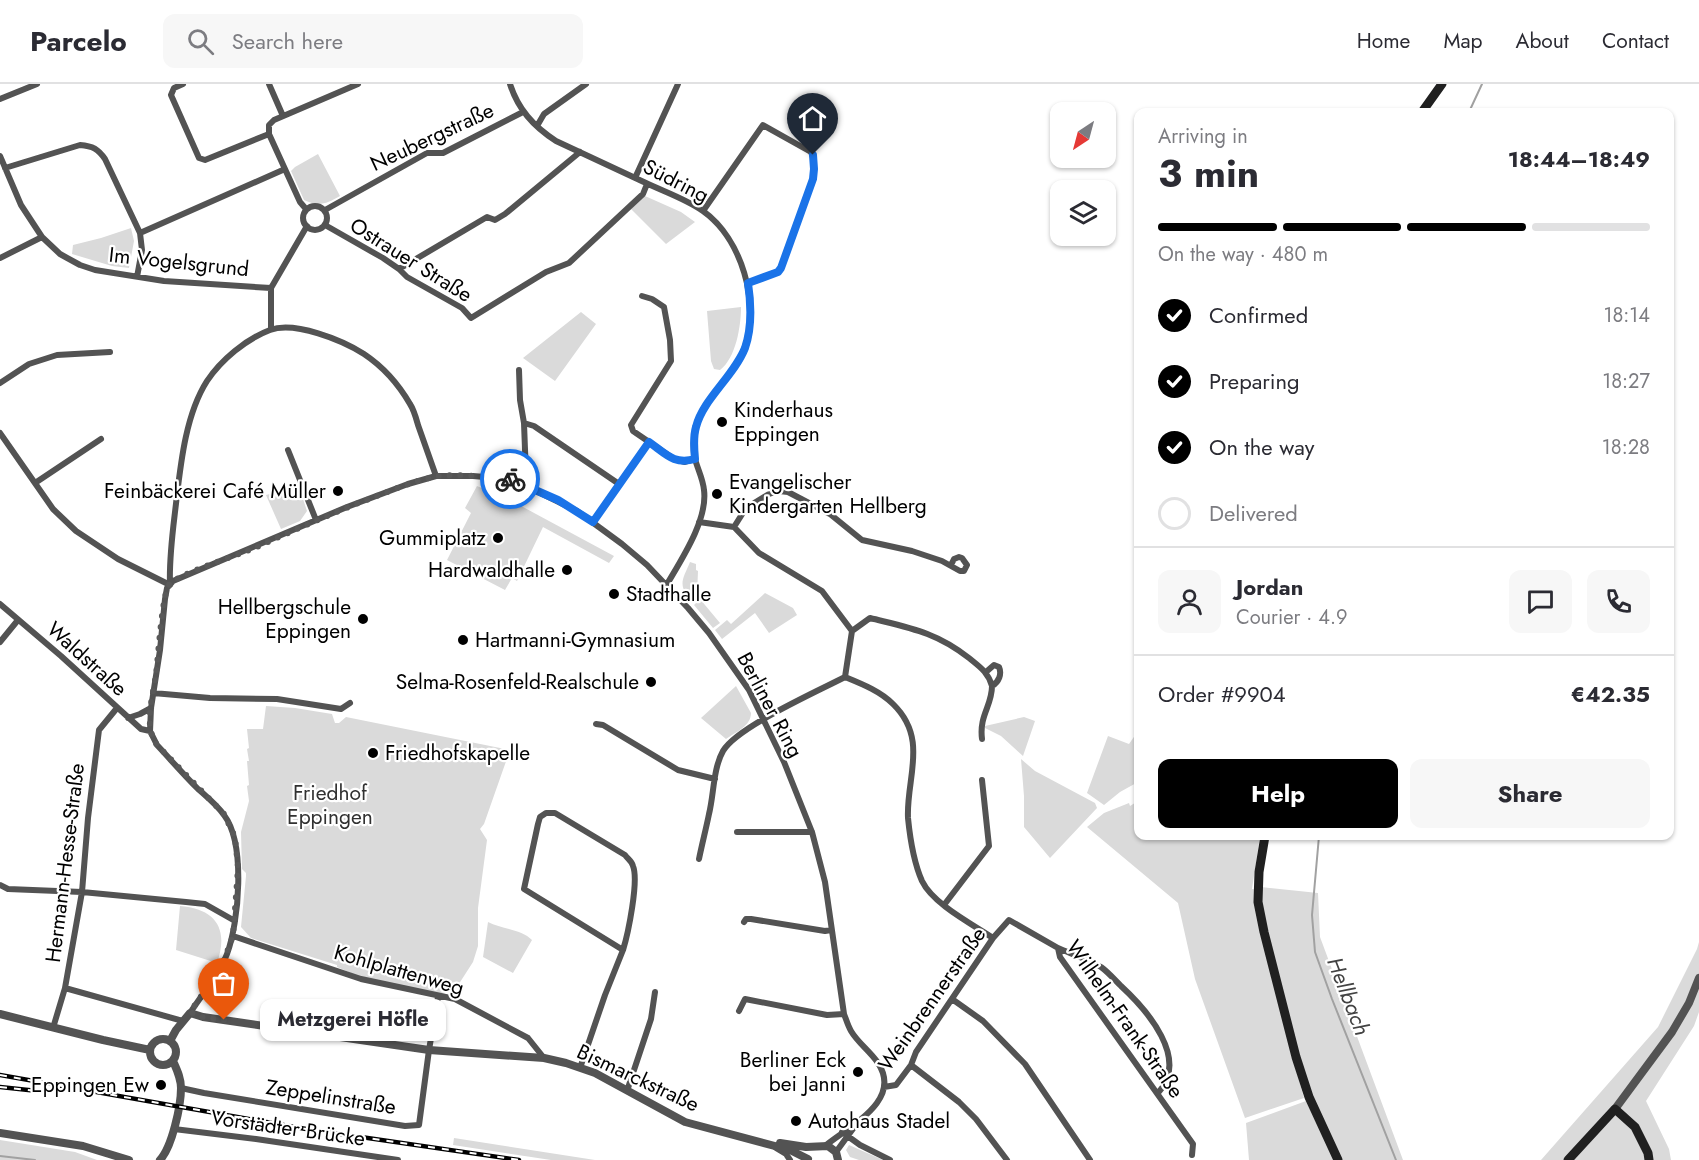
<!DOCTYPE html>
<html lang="en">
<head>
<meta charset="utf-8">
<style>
  body { margin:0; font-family:Jost,sans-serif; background:#f7f7f7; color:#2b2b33; height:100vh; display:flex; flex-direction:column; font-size:22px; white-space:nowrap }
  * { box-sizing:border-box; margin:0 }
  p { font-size:20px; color:#7c7c81 }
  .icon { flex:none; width:33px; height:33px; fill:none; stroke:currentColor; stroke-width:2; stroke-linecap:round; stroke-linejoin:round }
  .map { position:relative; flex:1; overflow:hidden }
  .drawer { position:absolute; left:1134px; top:24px; width:540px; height:732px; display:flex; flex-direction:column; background:#fff; border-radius:12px; box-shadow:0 2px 4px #0004 }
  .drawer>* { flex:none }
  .needle { width:39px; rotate:216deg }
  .buttons { position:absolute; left:1050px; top:18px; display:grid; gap:12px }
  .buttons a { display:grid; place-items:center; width:66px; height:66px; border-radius:12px; background:#fff; box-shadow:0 2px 4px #0004; font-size:30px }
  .pin { position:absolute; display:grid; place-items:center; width:51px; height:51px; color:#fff; margin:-62px -26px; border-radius:50% 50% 50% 0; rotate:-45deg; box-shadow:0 0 6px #0007 }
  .pin .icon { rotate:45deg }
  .courier { position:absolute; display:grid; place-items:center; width:60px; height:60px; margin:-30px; border:4px solid #1a73e8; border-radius:50%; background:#fff; color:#222; box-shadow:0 2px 8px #0007 }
  .bubble { position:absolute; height:42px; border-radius:12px; background:#fff; box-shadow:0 2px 4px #0004; font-size:20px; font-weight:700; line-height:42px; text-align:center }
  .headline em { font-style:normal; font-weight:700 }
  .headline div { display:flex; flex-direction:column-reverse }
  .headline { display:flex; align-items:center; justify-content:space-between; height:102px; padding:0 24px }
  h1 { font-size:39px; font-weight:700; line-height:45px }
  .bar { display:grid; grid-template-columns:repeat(4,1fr); gap:9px 6px; align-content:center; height:72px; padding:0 24px }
  .bar i { height:8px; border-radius:4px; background:#e1e1e2 }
  .bar .selected { background:#000 }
  .bar p { grid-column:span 4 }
  .line { display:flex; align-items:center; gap:15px; padding:0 24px; border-top:2px solid #e1e1e2 }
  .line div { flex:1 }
  .round { display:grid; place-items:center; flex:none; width:63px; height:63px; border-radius:12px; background:#f7f7f7 }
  ol { padding:0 24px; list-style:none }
  li { display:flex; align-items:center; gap:18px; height:66px }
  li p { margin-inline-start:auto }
  li .icon { padding:6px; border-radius:50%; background:#000; color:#fff; stroke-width:4 }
  li:last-child { color:#7c7c81 }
  li i { width:33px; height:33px; border:3px solid #e1e1e2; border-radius:50% }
  .primary-button { display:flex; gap:12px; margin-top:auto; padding:12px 24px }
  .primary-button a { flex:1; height:69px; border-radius:12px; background:#000; color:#fff; font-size:24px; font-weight:700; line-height:69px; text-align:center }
  .primary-button a+a { background:#f7f7f7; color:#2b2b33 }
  header { display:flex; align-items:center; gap:36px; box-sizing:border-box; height:84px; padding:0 30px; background:#fff; border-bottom:2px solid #e1e1e2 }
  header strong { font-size:28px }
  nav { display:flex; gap:33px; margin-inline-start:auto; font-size:21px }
  .search { width:420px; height:54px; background:#f7f7f7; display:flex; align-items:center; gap:15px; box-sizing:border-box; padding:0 21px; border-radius:12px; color:#7c7c81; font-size:22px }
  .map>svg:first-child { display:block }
  .green { fill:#dadada }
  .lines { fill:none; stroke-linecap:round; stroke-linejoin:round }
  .stream { stroke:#a1a1a1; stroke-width:2 }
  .minor { stroke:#535353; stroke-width:6 }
  .tertiary { stroke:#535353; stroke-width:8 }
  .secondary { stroke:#202020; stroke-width:9 }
  .rail-casing { stroke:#000; stroke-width:4.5 }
  .rail { stroke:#fff; stroke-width:2; stroke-dasharray:7; stroke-linecap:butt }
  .done { stroke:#595959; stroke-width:6; stroke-dasharray:0 10.8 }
  .route { stroke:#1a73e8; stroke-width:8 }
  .poi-dot { fill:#000; stroke:#fff; stroke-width:2 }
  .labels { text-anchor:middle; stroke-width:4.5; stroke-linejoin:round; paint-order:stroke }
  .street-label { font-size:21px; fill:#000; stroke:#fff }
  .poi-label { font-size:21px; fill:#000; stroke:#fff; text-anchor:end }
  .park-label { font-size:21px; fill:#313131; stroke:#fff }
  .water-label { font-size:22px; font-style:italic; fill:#424242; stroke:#fff }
</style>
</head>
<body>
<header>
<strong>Parcelo</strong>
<div class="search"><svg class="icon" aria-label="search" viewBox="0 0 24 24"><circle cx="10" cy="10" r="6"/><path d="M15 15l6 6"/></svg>Search here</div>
<nav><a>Home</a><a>Map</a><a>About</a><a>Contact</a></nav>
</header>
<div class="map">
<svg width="1699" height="1076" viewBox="0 0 1699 1076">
  <rect width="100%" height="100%" fill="#fff"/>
  <!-- green -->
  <path class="green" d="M318 70 340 112C326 120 319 123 304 116L291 87 295 83Z
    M645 112 681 128 695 138 666 160 631 125Z
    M131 144 134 157 129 184 112 182 72 170 73 161 101 154Z
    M741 223C741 242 736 274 720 286L714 285 711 277 707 227Z
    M581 228 596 240 555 297 523 274Z
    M477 402 510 416 614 472 609 479 543 443 517 497 512 494 505 506 447 476 471 429 465 424Z
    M299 403 307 427 300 437 281 445 266 411 270 410 272 414Z
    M690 478 696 480V486L698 487 697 511 691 516C677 501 683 495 690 478Z
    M765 509 793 524 797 531 769 549 755 529 722 555 715 546 727 536 731 540Z
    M700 515 720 539 713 544 694 521Z
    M736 602 751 629C751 642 736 648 726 655L701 634Z
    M266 622 295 624 332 630 335 639H339L346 633 510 666 484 740 480 745 487 756 478 824V862L473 878 455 906 442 910 358 892 337 883V881L251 854 241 843 246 792V789L242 785 241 748 249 717 247 702 249 701 247 677H249L247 665 249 664 247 645H263Z
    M1024 633 1035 637 1023 672 1001 652 985 644V642Z
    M1138 647V698L1120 708 1104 721 1087 709 1108 652 1129 660Z
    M1021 675 1035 687 1095 719 1097 724 1050 774 1024 743V712Z
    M1138 717V752H1260L1252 805 1261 806V803L1318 809 1320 853 1403 1076H1341L1289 961 1304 1014 1245 1034 1195 895 1178 819 1087 743 1104 729 1129 719 1130 722Z
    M180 822C216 825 229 845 217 879L176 866Z
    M488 838C501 845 522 845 532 856L513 889 483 873Z
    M1699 858V928L1694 942 1646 1017 1669 1065 1671 1076H1541L1658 943 1697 865Z
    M1306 1017 1334 1076H1249L1246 1039Z
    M454 1054 595 1076H551L453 1061Z
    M0 1056 75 1068 97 1076H0Z
    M849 1061 883 1076H859L850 1073 846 1066Z"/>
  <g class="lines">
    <!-- stream -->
    <path class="stream" d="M1469 28 1482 0
      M1319 752 1312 831 1315 868 1332 915 1396 1076
      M0 1072 35 1076"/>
    <!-- minor -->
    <path class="minor" d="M183 0 174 4 171 11 199 74 205 76 269 50V41L274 36 358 0
      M269 0 283 32
      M510 0C518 25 533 42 556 57 586 71 616 85 646 99 665 108 686 115 703 127 742 155 760 219 745 263 735 292 703 314 696 344 693 353 693 366 695 375 698 386 703 395 704 406 708 436 681 476 666 502
      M0 15 37 0
      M537 42 544 30 586 0
      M269 50 300 118 306 125
      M0 72 21 121 42 153 60 170 80 181 95 186 164 197 271 204
      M5 84 80 61C93 62 98 65 105 75L140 149 142 166 137 193
      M635 94 678 0
      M303 134a12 12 0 1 1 24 0a12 12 0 1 1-24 0Z
      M325 126 427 69H443L523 28
      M703 127 763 41 811 68 814 76 813 95 781 184 778 188 748 199
      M325 141 383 174 399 185 407 193 462 224 471 234 546 188 569 179 643 110 647 100
      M140 149 285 85
      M0 174 42 153
      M399 185 487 133 495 136 505 130 580 68
      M642 212 652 215 664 223 670 256 671 277 631 341 633 347 674 375 685 378 695 375
      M271 245V204L307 142
      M519 286 520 316 524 339 534 342 619 400
      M0 299 29 280 57 271 110 268
      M524 339 526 392 524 401
      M0 349 53 425 76 447 118 475 170 501
      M288 366 316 436
      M35 399 101 355
      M593 438 649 358
      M699 438 734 443 759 469 822 507 852 547 845 593
      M734 443 746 424 769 410 779 407 788 408 830 430 862 456 912 467 942 477 960 487H964L967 481 962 474 959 473 954 475 951 481
      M170 501C169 476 172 453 175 428 180 387 184 333 207 297 221 276 246 255 270 246 295 237 342 256 364 270 382 282 399 301 410 320 414 326 416 334 418 341 424 358 430 375 436 392
      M0 520 61 572 141 645 150 647
      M852 547 870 534C910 544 936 548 969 574 980 583 988 588 992 602 999 598 1002 590 999 583L994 581 986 588
      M0 558 18 536
      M153 609 210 614 277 615 341 625 350 619
      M128 634 140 630 151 624
      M596 640 603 641 678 686 715 695
      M982 655C979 631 992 622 992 602
      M737 748H812
      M699 775C702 760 706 745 709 730 714 710 713 685 723 667 737 643 818 607 845 593 862 600 880 607 893 620 929 655 906 694 908 734 910 754 914 779 922 797 933 820 972 840 993 854
      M0 801 8 805 82 808 186 818 205 820 235 837
      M944 821 989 762 982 696
      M744 838 746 835H751L825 847 831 846
      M233 852 361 895 455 915 528 954 544 974
      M1058 864C1072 870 1087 875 1101 883 1108 888 1115 896 1121 902 1147 926 1190 975 1158 1009
      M65 904 183 937
      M952 915 983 937 1025 980 1090 1076
      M739 927 745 915 827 931 844 930
      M190 929C202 910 219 891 227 870 239 838 246 760 224 731 217 721 207 713 198 705 184 691 171 676 157 661L150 647 151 624 160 566 165 515 167 504 173 497 347 423 408 400 436 392H473L509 395 524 401 577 427 622 460 647 481 688 524 709 549 749 606 784 678 812 748 825 798 844 930C846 935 848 942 851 947 858 959 870 967 878 979 903 1017 849 1042 825 1062
      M53 944 65 904 82 808 88 734 99 646 117 624
      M911 981 959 1018 976 1035 1007 1076
      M580 984 605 911 623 866 524 805 538 740 540 733 546 729H555L625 771C628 775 632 777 633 782 639 797 628 850 623 866
      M884 1003 896 1001 911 981 916 968 993 854 1009 836 1058 864 1060 873 1193 1060 1192 1071
      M181 1004 204 1009 405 1042 419 1041 429 966 438 913
      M627 1007 651 935 655 908
      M174 1045 256 1055 398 1076
      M842 1048 860 1061 890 1076
      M776 1064 786 1070 790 1076
      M836 1068 855 1042"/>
    <!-- tertiary -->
    <path class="tertiary" d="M0 930 103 956 150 966
      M150 968a13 13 0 1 1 26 0a13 13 0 1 1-26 0Z
      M170 957 176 946 190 929 203 933 429 966 544 974 566 979 595 989 685 1038 790 1066 808 1075
      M1615 1025 1672 948 1689 919 1699 894
      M0 1049 83 1062 129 1076
      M780 1059 806 1063 828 1062 836 1068 838 1076
      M160 1076C172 1063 181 1022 181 1004 181 994 177 986 173 977"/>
    <!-- secondary -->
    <path class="secondary" d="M1422 28 1442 0
      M1265 752 1259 788 1258 818 1264 848 1296 973 1309 1013 1338 1076
      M1568 1076 1615 1025 1635 1043 1648 1069 1649 1076"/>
    <!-- rail casing -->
    <g class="rail-casing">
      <path id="rail" d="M0 991 306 1045 519 1076
        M0 1003 47 1008"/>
    </g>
    <!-- rail -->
    <use href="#rail" class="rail"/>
  </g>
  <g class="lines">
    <!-- done -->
    <path class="done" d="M224 936 202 933 190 928 221 884 233 852 238 784 235 753 224 730 157 661C143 642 153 612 156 590 158 574 162 510 169 501 177 490 236 472 252 465 291 448 329 430 369 415 390 407 411 398 433 393 453 389 490 393 510 395"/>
    <!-- route -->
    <path class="route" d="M510 395 558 416 593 438 649 358C666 370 674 381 695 375 694 365 693 353 696 343 703 315 734 292 745 264 752 244 751 219 748 199L778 188 781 184 813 95 814 85 813 71"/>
  </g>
  <!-- markers -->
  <g class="poi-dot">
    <circle cx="722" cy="338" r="6"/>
    <circle cx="338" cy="407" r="6"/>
    <circle cx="717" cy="410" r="6"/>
    <circle cx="498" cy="454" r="6"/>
    <circle cx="567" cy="486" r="6"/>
    <circle cx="614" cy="510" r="6"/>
    <circle cx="363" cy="535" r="6"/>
    <circle cx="463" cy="556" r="6"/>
    <circle cx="651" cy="598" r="6"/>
    <circle cx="373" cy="669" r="6"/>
    <circle cx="858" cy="988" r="6"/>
    <circle cx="161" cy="1001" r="6"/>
    <circle cx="796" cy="1037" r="6"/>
  </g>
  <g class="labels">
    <!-- street labels -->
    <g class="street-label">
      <text transform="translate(432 53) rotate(-25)" y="7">Neubergstraße</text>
      <text transform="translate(676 97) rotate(27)" y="7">Südring</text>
      <text transform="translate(411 176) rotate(32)" y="7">Ostrauer Straße</text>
      <text transform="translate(179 178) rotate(6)" y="7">Im Vogelsgrund</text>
      <text transform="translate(87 575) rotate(42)" y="7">Waldstraße</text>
      <text transform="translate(770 621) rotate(62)" y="7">Berliner Ring</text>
      <text transform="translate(65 779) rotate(-83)" y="7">Hermann-Hesse-Straße</text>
      <text transform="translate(399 886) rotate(16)" y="7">Kohlplattenweg</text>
      <text transform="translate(932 915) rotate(-55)" y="7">Weinbrennerstraße</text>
      <text transform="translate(1125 935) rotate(55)" y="7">Wilhelm-Frank-Straße</text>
      <text transform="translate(638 994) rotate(25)" y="7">Bismarckstraße</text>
      <text transform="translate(331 1013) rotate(9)" y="7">Zeppelinstraße</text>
      <text transform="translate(288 1044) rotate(8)" y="7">Vorstädter Brücke</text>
    </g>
    <!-- poi labels -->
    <g class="poi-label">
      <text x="734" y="333" text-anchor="start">Kinderhaus<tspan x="734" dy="24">Eppingen</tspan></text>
      <text x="729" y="405" text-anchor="start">Evangelischer<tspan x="729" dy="24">Kindergarten Hellberg</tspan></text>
      <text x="326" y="414">Feinbäckerei Café Müller</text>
      <text x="486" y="461">Gummiplatz</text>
      <text x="555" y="493">Hardwaldhalle</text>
      <text x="626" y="517" text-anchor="start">Stadthalle</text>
      <text x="351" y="530">Hellbergschule<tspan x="351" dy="24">Eppingen</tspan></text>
      <text x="475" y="563" text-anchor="start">Hartmanni-Gymnasium</text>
      <text x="639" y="605">Selma-Rosenfeld-Realschule</text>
      <text x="385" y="676" text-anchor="start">Friedhofskapelle</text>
      <text x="846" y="983">Berliner Eck<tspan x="846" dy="24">bei Janni</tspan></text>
      <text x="149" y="1008">Eppingen Ew</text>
      <text x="808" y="1044" text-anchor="start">Autohaus Stadel</text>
    </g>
    <!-- park labels -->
    <g class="park-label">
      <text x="330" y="716">Friedhof<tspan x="330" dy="24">Eppingen</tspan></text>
    </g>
    <!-- water labels -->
    <g class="water-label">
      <text transform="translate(1349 912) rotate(69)" y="8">Hellbach</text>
    </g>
  </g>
</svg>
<div class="buttons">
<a><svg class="needle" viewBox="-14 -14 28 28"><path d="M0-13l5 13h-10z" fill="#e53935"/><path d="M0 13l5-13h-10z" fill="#7c7c81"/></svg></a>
<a><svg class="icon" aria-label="layers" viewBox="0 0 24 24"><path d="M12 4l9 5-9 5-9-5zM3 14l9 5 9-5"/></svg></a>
</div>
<div class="pin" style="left:224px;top:936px;background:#ea580c"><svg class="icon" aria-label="bag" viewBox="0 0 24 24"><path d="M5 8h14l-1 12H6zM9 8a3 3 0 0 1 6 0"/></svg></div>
<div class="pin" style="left:813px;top:71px;background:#1f2937"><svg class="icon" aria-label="home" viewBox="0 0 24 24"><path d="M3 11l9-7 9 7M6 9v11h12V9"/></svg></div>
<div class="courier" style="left:510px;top:395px"><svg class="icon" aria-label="bike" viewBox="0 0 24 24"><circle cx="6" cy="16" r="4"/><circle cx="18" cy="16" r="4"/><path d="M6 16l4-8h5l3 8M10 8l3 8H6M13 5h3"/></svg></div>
<div class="bubble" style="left:260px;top:915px;width:186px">Metzgerei Höfle</div>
<section class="drawer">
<div class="headline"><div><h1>3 min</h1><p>Arriving in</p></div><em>18:44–18:49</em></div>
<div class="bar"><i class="selected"></i><i class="selected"></i><i class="selected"></i><i></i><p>On the way · 480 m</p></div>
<ol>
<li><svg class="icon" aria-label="check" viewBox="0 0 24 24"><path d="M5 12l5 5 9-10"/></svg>Confirmed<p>18:14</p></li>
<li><svg class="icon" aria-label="check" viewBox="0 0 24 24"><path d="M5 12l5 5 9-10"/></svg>Preparing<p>18:27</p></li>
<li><svg class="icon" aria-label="check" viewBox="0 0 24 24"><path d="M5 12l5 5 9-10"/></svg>On the way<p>18:28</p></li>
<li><i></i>Delivered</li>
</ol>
<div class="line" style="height:108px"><a class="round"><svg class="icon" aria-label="person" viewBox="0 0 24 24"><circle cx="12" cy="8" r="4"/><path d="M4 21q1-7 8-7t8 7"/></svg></a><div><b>Jordan</b><p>Courier · 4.9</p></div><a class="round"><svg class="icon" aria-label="chat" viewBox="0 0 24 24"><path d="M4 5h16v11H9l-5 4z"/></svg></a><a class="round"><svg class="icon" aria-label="phone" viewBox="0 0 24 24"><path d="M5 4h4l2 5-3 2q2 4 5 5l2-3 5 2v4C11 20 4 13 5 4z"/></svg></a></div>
<div class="line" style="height:78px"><div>Order #9904</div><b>€42.35</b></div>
<div class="primary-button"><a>Help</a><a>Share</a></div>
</section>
</div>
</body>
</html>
